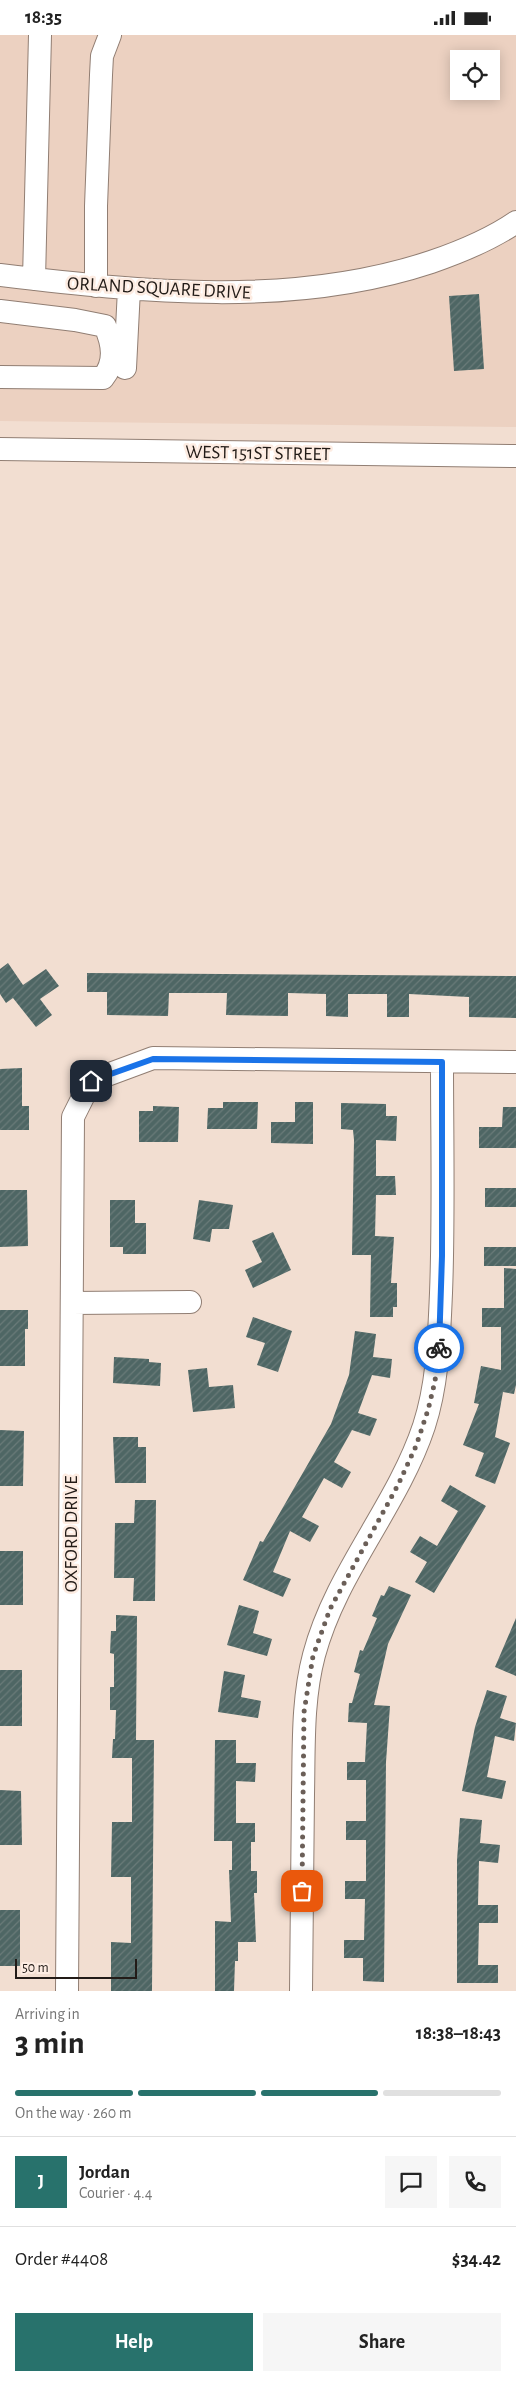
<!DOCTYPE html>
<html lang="en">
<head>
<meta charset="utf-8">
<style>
  body { margin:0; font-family:"Alegreya Sans",sans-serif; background:#f6f6f6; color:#222; height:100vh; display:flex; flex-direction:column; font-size:19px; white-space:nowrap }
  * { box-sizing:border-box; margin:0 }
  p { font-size:16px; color:#767676 }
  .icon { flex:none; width:28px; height:28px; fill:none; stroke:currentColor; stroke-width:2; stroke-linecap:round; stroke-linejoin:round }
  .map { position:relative; height:1956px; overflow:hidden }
  .drawer { display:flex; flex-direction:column; background:#fff; flex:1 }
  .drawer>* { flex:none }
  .controls { position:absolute; left:450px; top:15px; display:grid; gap:10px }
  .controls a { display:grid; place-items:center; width:50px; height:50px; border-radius:0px; background:#fff; box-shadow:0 2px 12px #0003; font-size:25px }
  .scale { position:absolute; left:15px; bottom:12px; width:122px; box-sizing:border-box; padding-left:5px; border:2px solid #221b17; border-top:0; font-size:14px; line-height:18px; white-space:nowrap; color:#221b17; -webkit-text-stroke:4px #fdece2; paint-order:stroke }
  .pin { position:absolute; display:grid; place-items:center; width:42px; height:42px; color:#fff; margin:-21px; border-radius:10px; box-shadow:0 2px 8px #0006 }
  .courier { position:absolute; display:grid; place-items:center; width:50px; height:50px; margin:-25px; border:4px solid #1a73e8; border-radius:50%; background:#fff; color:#222; box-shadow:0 1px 6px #0007 }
  .overview em { font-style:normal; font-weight:600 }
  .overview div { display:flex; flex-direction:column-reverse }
  .overview { display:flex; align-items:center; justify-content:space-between; height:85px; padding:0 15px }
  h1 { font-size:32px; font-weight:600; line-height:38px }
  .bar { display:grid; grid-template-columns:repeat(4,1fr); gap:8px 5px; align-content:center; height:60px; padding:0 15px }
  .bar i { height:6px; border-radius:4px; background:#e0e0e0 }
  .bar .selected { background:#28726c }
  .bar p { grid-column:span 4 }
  .line { display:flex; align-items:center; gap:12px; padding:0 15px; border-top:1px solid #e0e0e0 }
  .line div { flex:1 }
  .round { display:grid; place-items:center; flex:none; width:52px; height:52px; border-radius:0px; background:#f6f6f6 }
  .button { display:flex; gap:10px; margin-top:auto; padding:10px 15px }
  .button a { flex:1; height:58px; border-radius:0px; background:#28726c; color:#fff; font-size:20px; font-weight:600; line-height:58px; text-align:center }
  .button a+a { background:#f6f6f6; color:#222 }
  .status { display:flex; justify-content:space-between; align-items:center; height:35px; padding:0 25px; background:#fff; direction:ltr }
  .status svg { height:14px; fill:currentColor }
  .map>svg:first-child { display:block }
  .built { fill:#ecd1c1; fill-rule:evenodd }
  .building { fill:url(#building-hatch) }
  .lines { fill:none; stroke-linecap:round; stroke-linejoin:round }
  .minor-casing { stroke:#917e73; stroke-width:24 }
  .minor { stroke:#fff; stroke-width:22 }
  .done { stroke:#6b5f58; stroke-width:5; stroke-dasharray:0 9 }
  .route { stroke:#1a73e8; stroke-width:6 }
  .labels { text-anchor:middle; stroke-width:5; stroke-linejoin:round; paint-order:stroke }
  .street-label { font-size:19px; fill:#221b17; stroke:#fdece2 }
</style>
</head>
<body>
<div class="status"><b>18:35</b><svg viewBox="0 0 49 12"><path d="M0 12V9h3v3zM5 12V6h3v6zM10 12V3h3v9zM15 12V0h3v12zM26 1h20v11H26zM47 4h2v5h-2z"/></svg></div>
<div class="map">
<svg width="516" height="1956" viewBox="0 0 516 1956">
  <defs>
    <pattern id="building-hatch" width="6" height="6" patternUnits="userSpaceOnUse" patternTransform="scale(1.25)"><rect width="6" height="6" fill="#4e6664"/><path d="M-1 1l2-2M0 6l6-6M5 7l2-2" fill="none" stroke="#6a7b79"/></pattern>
  </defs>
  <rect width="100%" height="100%" fill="#f2ded1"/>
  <!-- built -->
  <path class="built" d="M0 0H516V392L0 386ZM459 24H491V56H459Z"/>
  <!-- building -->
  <path class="building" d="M479 259 484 334 454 336 449 261Z
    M8 928 23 950 46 934 59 951 40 964 52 980 36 992 13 963 6 968 0 959V934Z
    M87 938 516 941V983L469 982V962L409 959V982H387V959H348V982L326 981V959L288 958V981L226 980 227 958H169L168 981 107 980V957H87Z
    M22 1033V1071H29V1095H0V1034Z
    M223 1067H258L257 1094H207L208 1073H223Z
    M295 1067H313V1109L271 1108V1087H295Z
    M341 1068 386 1069V1081H397L396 1106 376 1105V1141H395L396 1160H376L375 1201 394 1202 391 1248H397V1272H393V1282H370L371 1220H352L354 1105 353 1095 341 1094Z
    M153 1071 179 1072 178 1107H139V1076H153Z
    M503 1072H516V1113H479V1092H502Z
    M485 1153H516V1172H485Z
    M0 1155H27L28 1211 0 1212Z
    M110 1165H135V1188H146V1219H123V1212H110Z
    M199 1165 233 1170 229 1194H212L210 1207 193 1204Z
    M273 1197 291 1235 253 1253 245 1235 262 1227 252 1206Z
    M484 1212H516V1231H484Z
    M504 1233 516 1234V1350L514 1359 503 1357 495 1402 510 1408 495 1449 475 1441 484 1418 463 1410 479 1369 474 1368 481 1331 501 1335V1292H482V1273H504Z
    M0 1275H28V1294H25V1331H0Z
    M253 1282 292 1296 278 1337 257 1330 265 1308 246 1302Z
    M355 1296 376 1299 373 1322 392 1324 390 1343 372 1340 358 1378 377 1384 370 1401 352 1395 334 1427 351 1437 342 1453 324 1443 302 1482 319 1491 310 1507 290 1496 273 1537 291 1544 283 1562 243 1545 260 1506 263 1507 331 1389 349 1340Z
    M114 1322 149 1324V1327L161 1328 160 1351 113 1348Z
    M207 1333 209 1352 233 1350 235 1373 193 1377 188 1335Z
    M0 1395 24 1396 23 1451H0Z
    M113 1402H138V1412H146V1448H115Z
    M450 1450 486 1471 434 1558 415 1547 427 1527 410 1517 420 1501 437 1511 458 1476 441 1466Z
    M135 1465H156L155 1566H133L134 1543H114L115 1488H134Z
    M0 1516H23V1570H0Z
    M389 1551 411 1560 388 1609 374 1670 390 1671 386 1727 384 1947 363 1946V1923H344V1905H364L365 1864H345V1846H366V1805H346V1786H366V1745H347V1727H365L367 1688 348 1687 349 1668H352L360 1639 354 1637 360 1615 363 1616 377 1583 372 1581 381 1560 384 1561Z
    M239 1570 259 1576 253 1598 272 1604 267 1621 227 1610Z
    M116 1580 137 1581 136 1705H154L152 1956H111V1907L131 1908V1842H111L112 1787H132V1723H112L113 1704H115L116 1675H110V1652H114V1619L110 1618 111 1596H116Z
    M516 1583V1641L495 1632Z
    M0 1635H22V1691H0Z
    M224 1636 245 1640 241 1662 261 1666 258 1683 218 1677Z
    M487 1655 507 1661 500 1683 516 1688 514 1706 495 1701 487 1742 506 1746 502 1764 462 1756 475 1692Z
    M215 1705H236V1728H256L255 1747 236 1746V1788H255V1807H251V1836H257V1858H254L256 1907H238V1926H235L234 1956H215V1886L231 1887 229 1835H232V1806H214Z
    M0 1755 21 1756 22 1810H0Z
    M460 1783 482 1785 480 1808 500 1810 498 1828 479 1826 478 1870H498V1888H479L478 1930H498V1948H457V1825Z
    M0 1875H20V1931H0Z"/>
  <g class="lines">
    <!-- minor casing -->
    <g class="minor-casing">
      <path id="minor" d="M0 240C143 257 292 273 431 227 460 217 490 205 516 187
        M34 244 40 0
        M96 251V171L101 40 102 21 110 0
        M0 276 75 285 105 291C113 309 116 327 103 343L0 342
        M125 333 129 254
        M0 414 516 421
        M72 1268 190 1267
        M67 1956 73 1082 91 1046 153 1023 516 1027
        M301 1956C302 1890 302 1825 303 1759 304 1713 302 1665 314 1620 336 1537 397 1472 424 1391 438 1348 439 1302 441 1258 444 1181 442 1104 442 1027"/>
    </g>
    <!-- minor -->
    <use href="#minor" class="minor"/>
  </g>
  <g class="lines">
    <!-- done -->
    <path class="done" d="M302 1856 304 1677 313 1621 330 1574 398 1450 416 1411 428 1375 435 1346 439 1313"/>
    <!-- route -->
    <path class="route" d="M91 1046 153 1024 442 1027V1221L439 1313"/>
  </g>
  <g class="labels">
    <!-- street labels -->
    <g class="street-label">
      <text transform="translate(159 252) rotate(3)" y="7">ORLAND SQUARE DRIVE</text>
      <text transform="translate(258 417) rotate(1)" y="7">WEST 151ST STREET</text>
      <text transform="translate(70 1499) rotate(-90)" y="7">OXFORD DRIVE</text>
    </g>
  </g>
</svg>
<div class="controls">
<a><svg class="icon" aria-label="locate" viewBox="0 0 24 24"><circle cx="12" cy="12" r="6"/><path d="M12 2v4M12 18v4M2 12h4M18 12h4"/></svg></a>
</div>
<div class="scale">50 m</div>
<div class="pin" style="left:302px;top:1856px;background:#ea580c"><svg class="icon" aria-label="bag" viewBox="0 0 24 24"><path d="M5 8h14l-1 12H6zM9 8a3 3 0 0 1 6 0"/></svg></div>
<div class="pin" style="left:91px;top:1046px;background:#1f2937"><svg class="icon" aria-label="home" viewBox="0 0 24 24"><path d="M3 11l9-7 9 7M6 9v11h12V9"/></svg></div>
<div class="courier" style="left:439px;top:1313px"><svg class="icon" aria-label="bike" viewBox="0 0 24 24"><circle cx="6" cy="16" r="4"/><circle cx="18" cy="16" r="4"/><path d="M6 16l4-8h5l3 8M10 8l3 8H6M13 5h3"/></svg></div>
</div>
<section class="drawer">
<div class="overview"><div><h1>3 min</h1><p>Arriving in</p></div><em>18:38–18:43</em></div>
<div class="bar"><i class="selected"></i><i class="selected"></i><i class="selected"></i><i></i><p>On the way · 260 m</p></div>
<div class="line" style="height:90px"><b class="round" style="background:#28726c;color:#fff">J</b><div><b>Jordan</b><p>Courier · 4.4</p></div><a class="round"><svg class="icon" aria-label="chat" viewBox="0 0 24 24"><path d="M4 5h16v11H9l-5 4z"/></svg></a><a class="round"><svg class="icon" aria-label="phone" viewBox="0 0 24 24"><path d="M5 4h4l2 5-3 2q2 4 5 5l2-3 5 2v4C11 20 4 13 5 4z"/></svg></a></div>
<div class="line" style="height:65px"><div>Order #4408</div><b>$34.42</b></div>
<div class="button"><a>Help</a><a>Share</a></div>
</section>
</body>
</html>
